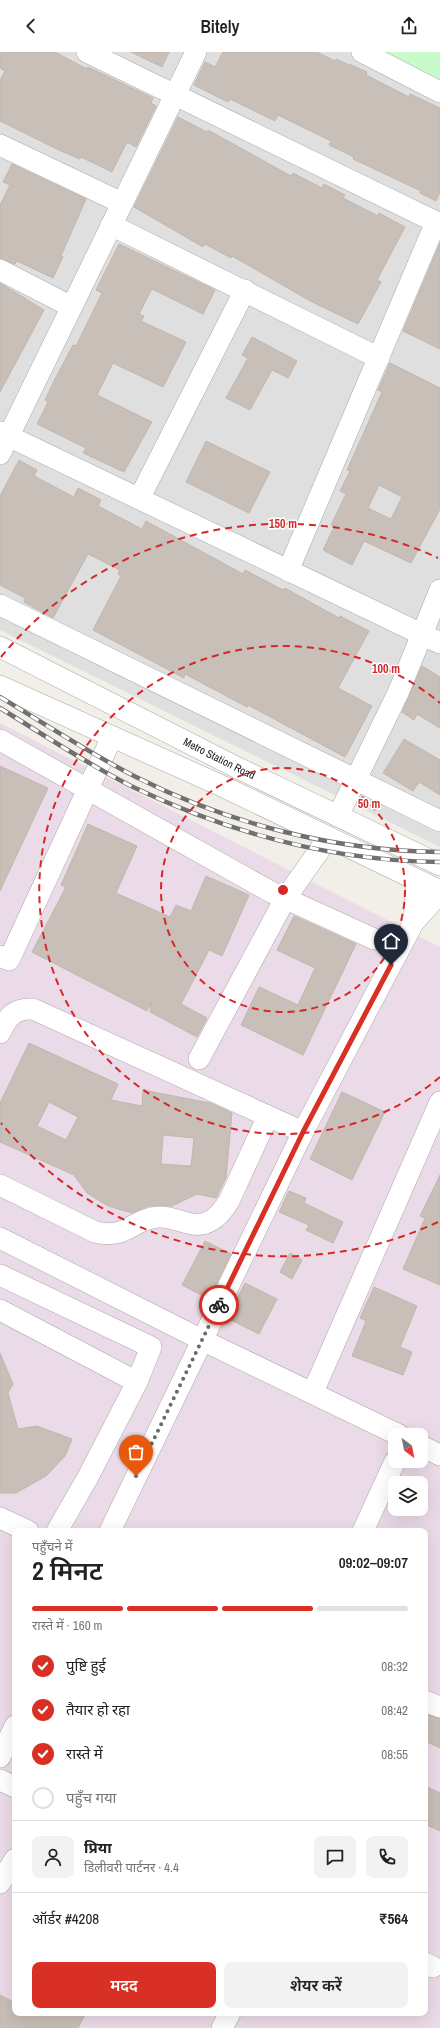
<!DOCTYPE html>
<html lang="hi">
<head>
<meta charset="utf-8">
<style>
  body { margin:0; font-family:"Archivo Narrow","Noto Sans Devanagari",sans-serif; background:#f2f2f2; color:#222; height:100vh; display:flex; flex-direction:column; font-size:15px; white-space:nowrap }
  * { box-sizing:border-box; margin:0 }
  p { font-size:13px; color:#767676 }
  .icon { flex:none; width:22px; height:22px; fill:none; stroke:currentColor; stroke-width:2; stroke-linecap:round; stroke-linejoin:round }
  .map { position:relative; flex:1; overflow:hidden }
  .panel { position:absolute; left:12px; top:1476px; width:416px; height:488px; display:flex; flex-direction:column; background:#fff; border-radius:8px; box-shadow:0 4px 16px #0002 }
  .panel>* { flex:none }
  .needle { width:26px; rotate:148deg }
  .controls { position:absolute; left:388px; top:1376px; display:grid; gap:8px }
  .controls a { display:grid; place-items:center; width:40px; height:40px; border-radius:8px; background:#fff; box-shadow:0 4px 16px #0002; font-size:20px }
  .pin { position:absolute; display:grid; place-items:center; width:34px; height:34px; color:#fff; margin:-41px -17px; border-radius:50% 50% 50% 0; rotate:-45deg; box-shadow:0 0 4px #0007 }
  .pin .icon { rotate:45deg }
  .courier { position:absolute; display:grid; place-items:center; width:40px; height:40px; margin:-20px; border:3px solid #d93025; border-radius:50%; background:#fff; color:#222; box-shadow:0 1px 5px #0007 }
  .summary em { font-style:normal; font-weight:600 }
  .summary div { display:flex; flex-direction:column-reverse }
  .summary { display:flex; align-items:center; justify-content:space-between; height:68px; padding:0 20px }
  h1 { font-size:26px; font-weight:600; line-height:30px }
  .bar { display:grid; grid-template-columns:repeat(4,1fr); gap:6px 4px; align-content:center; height:48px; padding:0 20px }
  .bar i { height:5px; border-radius:3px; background:#e0e0e0 }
  .bar .selected { background:#d93025 }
  .bar p { grid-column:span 4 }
  .line { display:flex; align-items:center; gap:10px; padding:0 20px; border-top:1px solid #e0e0e0 }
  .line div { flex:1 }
  .round { display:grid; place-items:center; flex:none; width:42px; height:42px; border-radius:8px; background:#f2f2f2 }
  ol { padding:0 20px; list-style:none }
  li { display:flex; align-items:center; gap:12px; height:44px }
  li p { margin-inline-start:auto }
  li .icon { padding:4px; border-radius:50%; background:#d93025; color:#fff; stroke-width:4 }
  li:last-child { color:#767676 }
  li i { width:22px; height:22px; border:2px solid #e0e0e0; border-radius:50% }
  .cta { display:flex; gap:8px; margin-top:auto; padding:8px 20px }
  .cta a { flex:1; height:46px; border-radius:8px; background:#d93025; color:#fff; font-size:16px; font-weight:600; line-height:46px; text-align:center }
  .cta a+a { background:#f2f2f2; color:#222 }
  header { display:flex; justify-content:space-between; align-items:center; height:52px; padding:0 20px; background:#fff; font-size:18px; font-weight:600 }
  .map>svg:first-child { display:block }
  .residential { fill:#e0dfdf }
  .industrial { fill:#ebdbe8; fill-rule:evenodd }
  .park { fill:#c8facc }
  .building { fill:#c7bfb8; stroke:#c4b6ab; fill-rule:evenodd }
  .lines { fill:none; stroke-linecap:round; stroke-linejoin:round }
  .minor-casing { stroke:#a9a9a9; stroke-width:22 }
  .minor { stroke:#fff; stroke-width:21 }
  .rail-casing { stroke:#707070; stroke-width:4.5 }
  .rail { stroke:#fff; stroke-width:3; stroke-dasharray:9; stroke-linecap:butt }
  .done { stroke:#6b6a68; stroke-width:4; stroke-dasharray:0 7.2 }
  .route { stroke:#d93025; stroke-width:5 }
  .ring { fill:none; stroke:#d62828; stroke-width:2; stroke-dasharray:7 5 }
  .labels { text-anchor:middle; stroke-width:3; stroke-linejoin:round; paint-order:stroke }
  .street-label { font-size:11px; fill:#222; stroke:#fff }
  .centre { fill:#d62828; stroke:#fff; stroke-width:2 }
  .ring-label { font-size:12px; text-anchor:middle; font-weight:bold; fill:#d62828; stroke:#fff; stroke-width:3; stroke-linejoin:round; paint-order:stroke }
</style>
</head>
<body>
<header><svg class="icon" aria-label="back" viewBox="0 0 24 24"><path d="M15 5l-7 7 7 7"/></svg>Bitely<svg class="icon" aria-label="share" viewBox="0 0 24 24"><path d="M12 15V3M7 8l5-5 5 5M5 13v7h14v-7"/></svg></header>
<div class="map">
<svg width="440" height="1976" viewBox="0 0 440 1976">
  <rect width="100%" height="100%" fill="#f2efe9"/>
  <!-- residential -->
  <path class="residential" d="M0 0H440V795L0 578Z"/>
  <!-- industrial -->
  <path class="industrial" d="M0 671 440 895V1976H0ZM395 1383H421V1409H395ZM395 1431H421V1457H395ZM15 1479H425V1961H15Z"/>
  <!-- park -->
  <path class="park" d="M380 0H440V30Z"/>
  <!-- building -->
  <path class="building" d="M0 0H55L87 17 88 15 153 46 151 51 156 54 136 95 127 90 112 120 81 105 80 107 61 99 0 69V28L5 19 0 16Z
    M131 0H169L162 15Z
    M223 0H317L335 9 336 7 349 13V12L367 20 366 23 409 45 410 42 440 56V140L436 149 420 141 421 139 353 107 354 105 329 93 331 89 278 63 275 69 230 47 228 50 194 33 205 10 215 15Z
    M178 65 207 80 208 78 291 124 293 121 322 136 324 132 345 143 343 146 378 164 379 161 405 175 377 228 381 230 358 272 312 250 232 204 231 206 205 192 203 195 134 155Z
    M12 112 86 147 61 204 63 205 53 226 17 209 15 212 0 206V153L10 133 3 130Z
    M440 191V297L403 279Z
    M119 192 215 238 203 262 152 237 139 262 144 264 141 269 186 290 163 335 113 311 97 343 152 370 124 420 83 401 86 396 37 372 48 350 45 348 56 325 73 293 76 294 102 241 96 238Z
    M0 231 44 258 0 340Z
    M252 285 297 309 288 326 272 318 250 358 226 346 248 306 242 303Z
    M390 311 440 336V457L411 511 364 489 352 513 323 498 334 475 331 473 346 442 340 439 350 419 347 418 382 340 378 338ZM379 433 402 445 391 467 368 456Z
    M206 389 270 420 249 461 186 430Z
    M19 408 37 418 34 424 74 445 78 436 101 448 98 454 142 477 146 469 243 522 245 518 283 538 285 536 339 566 340 564 369 579 338 636 372 654 345 705 248 653 247 655 185 622 184 626 93 578 121 524 118 522 120 518 88 502 53 566 24 550 25 546 0 533V444Z
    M422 614 440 625V676L417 662 414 668 402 660Z
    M404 687 440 708V743L419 730 413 739 383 721Z
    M0 714 48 736 0 839Z
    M88 772 137 794 116 841 170 865 176 853 191 859 206 824 249 843 222 904 209 898 181 952 207 966 197 985 150 960 151 950 147 959 32 900 66 835 61 833Z
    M294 864 356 892 303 1003 241 973 259 935 298 953 315 916 277 898Z
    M29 991 118 1032 111 1048 142 1054 143 1038 210 1051 232 1061 226 1126 216 1146 197 1142 172 1154H148L132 1161 108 1154 87 1141 74 1123 0 1090V1051ZM49 1050 78 1065 66 1088 37 1074ZM163 1083 194 1086 191 1114 161 1112Z
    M342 1040 385 1060 352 1128 310 1107Z
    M440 1123V1233L403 1217 425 1166 420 1164Z
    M289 1139 306 1146 304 1151 343 1170 333 1191 306 1178 309 1173 279 1160Z
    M205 1189 231 1202 209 1247 182 1233Z
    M290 1201 302 1208 292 1227 280 1220Z
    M245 1231 277 1247 259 1282 227 1266Z
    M374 1235 417 1254 400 1295 412 1300 403 1323 352 1304 366 1269 360 1266Z
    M0 1301 13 1332 8 1341 18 1377 37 1374 72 1387 65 1404 46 1424 16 1441H0Z
    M425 1662 440 1667V1696L425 1689Z
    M425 1734 440 1741V1779L425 1772Z
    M0 1943 15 1951V1961H86L78 1976H0Z"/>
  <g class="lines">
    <!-- minor casing -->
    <g class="minor-casing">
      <g id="minor">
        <path d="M87 0 440 172"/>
        <path d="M362 0 440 40"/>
        <path d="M0 93 122 151"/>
        <path d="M111 173 379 306"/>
        <path d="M0 218 72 255"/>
        <path d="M0 380 440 591"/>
        <path d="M0 402 196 0"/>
        <path d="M139 447 245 238"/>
        <path d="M288 519 436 170"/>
        <path d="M0 553 440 769"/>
        <path id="s1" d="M0 595 238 716 440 813"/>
        <path d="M0 634 224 735 440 839"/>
        <path d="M0 688 271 840 374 887"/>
        <path d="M338 764 398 641 440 538"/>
        <path d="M417 829 413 871 440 841"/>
        <path d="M0 904 9 908 112 685"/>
        <path d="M0 981C7 965 14 956 33 957L303 1080"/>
        <path d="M199 1007 285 847 328 786"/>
        <path d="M0 1133 95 1180C127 1188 133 1166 159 1165 177 1164 193 1179 210 1169 219 1165 224 1156 229 1149L268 1064"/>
        <path d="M0 1186 202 1288 399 1383"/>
        <path d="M0 1223 151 1295 137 1330 88 1425 57 1479"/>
        <path d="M0 1258 137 1330"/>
        <path d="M313 1340 440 1050"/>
        <path d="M421 1394 440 1403"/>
        <path d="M0 1466 28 1479"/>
        <path d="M110 1479 303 1080 413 871"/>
        <path d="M363 1479 395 1409"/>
        <path d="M425 1649 440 1655"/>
        <path d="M0 1705 15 1674"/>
        <path d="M0 1728 15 1735"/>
        <path d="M0 1831 15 1807"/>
        <path d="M425 1911 433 1915"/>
        <path d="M222 1976 230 1961"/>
      </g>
    </g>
    <!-- minor -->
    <use href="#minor" class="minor"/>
    <!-- rail casing -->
    <g class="rail-casing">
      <path id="rail" d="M0 645C45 672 89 701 136 725 229 772 336 799 440 800
        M0 656C44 683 87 712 133 735 229 781 334 809 440 810"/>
    </g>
    <!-- rail -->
    <use href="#rail" class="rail"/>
  </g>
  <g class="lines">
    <!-- done -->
    <path class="done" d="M136 1424 219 1253"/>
    <!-- route -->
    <path class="route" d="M219 1253 303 1080 391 913"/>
  </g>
  <!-- distance rings -->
  <g class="ring">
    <circle cx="283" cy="838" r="122"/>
    <path d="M440 1025A244 244 0 1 1 440 651"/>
    <path d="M438 1170A366 366 0 0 1 1 1071M1 605A366 366 0 0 1 438 506"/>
  </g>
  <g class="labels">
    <!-- street labels -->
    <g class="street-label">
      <text dy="4" stroke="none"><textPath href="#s1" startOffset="246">Metro Station Road</textPath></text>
    </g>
  </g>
  <circle cx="283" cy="838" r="6" class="centre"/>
  <g class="ring-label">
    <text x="283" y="476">150 m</text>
    <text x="386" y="621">100 m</text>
    <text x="369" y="756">50 m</text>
  </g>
</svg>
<div class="controls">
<a><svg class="needle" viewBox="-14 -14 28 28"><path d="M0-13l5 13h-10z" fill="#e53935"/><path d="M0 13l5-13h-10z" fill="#767676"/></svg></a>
<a><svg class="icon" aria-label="layers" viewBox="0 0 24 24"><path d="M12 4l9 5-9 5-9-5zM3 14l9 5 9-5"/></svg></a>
</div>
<div class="pin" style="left:136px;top:1424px;background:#ea580c"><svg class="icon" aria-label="bag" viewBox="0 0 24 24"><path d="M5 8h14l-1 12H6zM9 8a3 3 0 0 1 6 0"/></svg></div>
<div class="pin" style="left:391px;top:913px;background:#1f2937"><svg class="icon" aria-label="home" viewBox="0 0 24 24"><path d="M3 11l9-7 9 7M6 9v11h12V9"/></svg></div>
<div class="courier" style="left:219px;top:1253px"><svg class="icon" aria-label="bike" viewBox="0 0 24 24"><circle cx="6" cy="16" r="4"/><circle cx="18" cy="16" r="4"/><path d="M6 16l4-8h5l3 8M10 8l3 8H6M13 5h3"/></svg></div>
<section class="panel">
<div class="summary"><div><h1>2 मिनट</h1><p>पहुँचने में</p></div><em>09:02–09:07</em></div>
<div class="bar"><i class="selected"></i><i class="selected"></i><i class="selected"></i><i></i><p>रास्ते में · 160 m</p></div>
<ol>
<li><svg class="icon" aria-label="check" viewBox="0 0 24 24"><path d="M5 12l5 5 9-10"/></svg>पुष्टि हुई<p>08:32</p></li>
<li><svg class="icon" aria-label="check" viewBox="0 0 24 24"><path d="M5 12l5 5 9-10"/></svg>तैयार हो रहा<p>08:42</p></li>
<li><svg class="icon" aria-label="check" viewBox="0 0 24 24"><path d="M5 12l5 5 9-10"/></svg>रास्ते में<p>08:55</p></li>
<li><i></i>पहुँच गया</li>
</ol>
<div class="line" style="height:72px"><a class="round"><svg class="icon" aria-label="person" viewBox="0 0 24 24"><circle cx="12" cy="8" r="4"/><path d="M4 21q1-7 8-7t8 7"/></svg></a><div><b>प्रिया</b><p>डिलीवरी पार्टनर · 4.4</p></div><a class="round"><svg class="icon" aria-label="chat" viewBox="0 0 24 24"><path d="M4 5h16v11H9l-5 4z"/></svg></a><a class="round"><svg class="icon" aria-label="phone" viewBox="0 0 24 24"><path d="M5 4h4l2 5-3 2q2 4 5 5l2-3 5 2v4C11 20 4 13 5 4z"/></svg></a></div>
<div class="line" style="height:52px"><div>ऑर्डर #4208</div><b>₹564</b></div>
<div class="cta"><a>मदद</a><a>शेयर करें</a></div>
</section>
</div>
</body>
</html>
